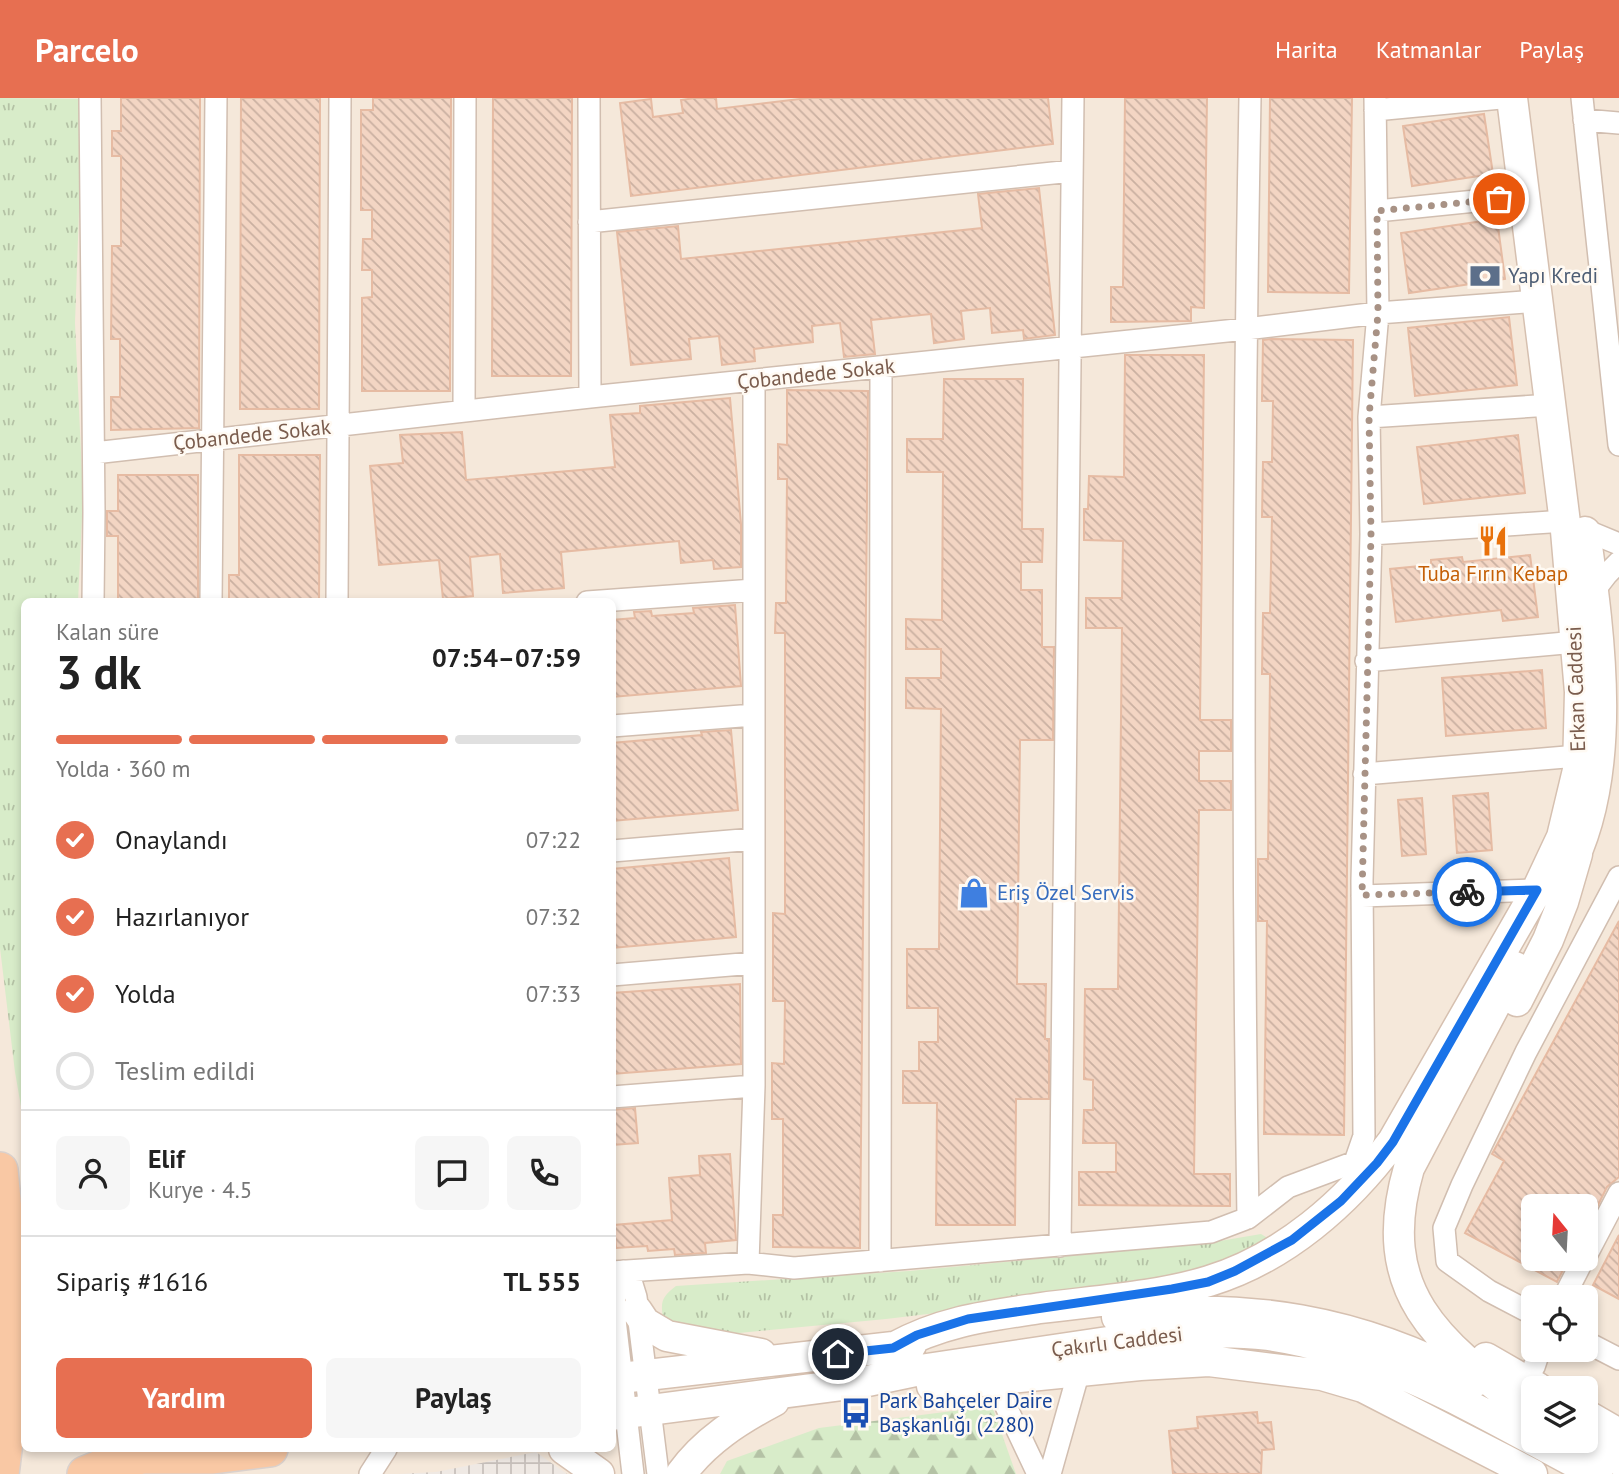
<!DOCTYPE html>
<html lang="tr">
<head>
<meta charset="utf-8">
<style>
  body { margin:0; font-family:"PT Sans",sans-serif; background:#f6f6f6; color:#222; height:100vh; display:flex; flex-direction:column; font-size:26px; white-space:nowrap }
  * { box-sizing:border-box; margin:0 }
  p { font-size:23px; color:#767676 }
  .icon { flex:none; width:38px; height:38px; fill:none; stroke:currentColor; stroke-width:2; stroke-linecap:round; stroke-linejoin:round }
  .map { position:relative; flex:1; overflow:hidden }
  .sheet { position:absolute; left:21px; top:500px; width:595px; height:854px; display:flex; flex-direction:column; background:#fff; border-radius:10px; box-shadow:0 4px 10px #0003 }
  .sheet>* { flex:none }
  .needle { width:46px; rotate:342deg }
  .tools { position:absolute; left:1521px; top:1096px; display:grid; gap:14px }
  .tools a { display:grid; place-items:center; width:77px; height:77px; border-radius:10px; background:#fff; box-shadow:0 4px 10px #0003; font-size:35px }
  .pin { position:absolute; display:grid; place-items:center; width:60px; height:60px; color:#fff; margin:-30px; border:4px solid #fff; border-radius:50%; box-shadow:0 2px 7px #0007 }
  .courier { position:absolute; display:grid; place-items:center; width:70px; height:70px; margin:-35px; border:5px solid #1a73e8; border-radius:50%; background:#fff; color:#222; box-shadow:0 2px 9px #0007 }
  .head em { font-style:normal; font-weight:700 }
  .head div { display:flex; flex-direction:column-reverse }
  .head { display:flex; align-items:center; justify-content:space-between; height:119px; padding:0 35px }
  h1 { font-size:46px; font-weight:700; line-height:52px }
  .bar { display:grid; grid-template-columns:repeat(4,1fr); gap:10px 7px; align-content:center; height:84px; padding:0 35px }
  .bar i { height:9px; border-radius:5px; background:#e0e0e0 }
  .bar .selected { background:#e76f51 }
  .bar p { grid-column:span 4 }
  .line { display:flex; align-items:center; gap:18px; padding:0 35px; border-top:2px solid #e0e0e0 }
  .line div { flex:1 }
  .round { display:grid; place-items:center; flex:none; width:74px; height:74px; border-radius:10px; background:#f6f6f6 }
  ol { padding:0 35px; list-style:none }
  li { display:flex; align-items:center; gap:21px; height:77px }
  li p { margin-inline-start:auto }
  li .icon { padding:7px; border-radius:50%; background:#e76f51; color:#fff; stroke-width:4 }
  li:last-child { color:#767676 }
  li i { width:38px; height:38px; border:4px solid #e0e0e0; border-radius:50% }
  .button { display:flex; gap:14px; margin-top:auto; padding:14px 35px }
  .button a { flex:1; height:80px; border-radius:10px; background:#e76f51; color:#fff; font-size:28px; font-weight:700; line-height:80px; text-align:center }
  .button a+a { background:#f6f6f6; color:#222 }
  header { display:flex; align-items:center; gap:42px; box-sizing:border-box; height:98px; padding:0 35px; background:#e76f51; color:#fff }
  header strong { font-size:33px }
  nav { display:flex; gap:38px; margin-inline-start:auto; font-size:24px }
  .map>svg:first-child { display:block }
  .residential { fill:#f5e8da; fill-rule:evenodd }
  .industrial { fill:url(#industrial-grid) }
  .grass { fill:url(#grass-tufts) }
  .forest { fill:url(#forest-firs) }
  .building { fill:url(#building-back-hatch); stroke:#e6bba3; stroke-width:2 }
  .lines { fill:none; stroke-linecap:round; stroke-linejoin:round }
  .minor-casing { stroke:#d1beb0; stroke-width:24 }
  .secondary-casing { stroke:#d6c0b0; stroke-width:33 }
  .trunk-casing { stroke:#dad1cd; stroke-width:38 }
  .minor { stroke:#fff; stroke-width:21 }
  .secondary { stroke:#fff; stroke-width:30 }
  .trunk { stroke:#f9c8a4; stroke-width:35 }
  .done { stroke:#a89285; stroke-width:7; stroke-dasharray:0 12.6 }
  .route { stroke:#1a73e8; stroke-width:9 }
  .labels { text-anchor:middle; stroke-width:5; stroke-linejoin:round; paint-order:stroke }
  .service-label { font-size:21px; fill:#4e5e75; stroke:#fffaf3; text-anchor:start }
  .street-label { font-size:21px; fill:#7a5c4d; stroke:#fffaf3 }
  .food-label { font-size:21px; fill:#c56008; stroke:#fffaf3 }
  .shop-label { font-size:21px; fill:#366cbe; stroke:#fffaf3; text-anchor:start }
  .transit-label { font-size:21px; fill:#164399; stroke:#fffaf3; text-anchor:start }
</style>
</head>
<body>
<header>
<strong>Parcelo</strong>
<nav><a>Harita</a><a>Katmanlar</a><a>Paylaş</a></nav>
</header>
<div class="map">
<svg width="1619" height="1376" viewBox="0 0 1619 1376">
  <defs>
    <pattern id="industrial-grid" width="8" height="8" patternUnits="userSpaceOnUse" patternTransform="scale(1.75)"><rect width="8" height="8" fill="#efe9e4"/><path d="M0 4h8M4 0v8" fill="none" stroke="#c7c0bb"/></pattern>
    <pattern id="grass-tufts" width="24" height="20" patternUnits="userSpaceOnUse" patternTransform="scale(1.75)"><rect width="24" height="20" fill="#d8ecc9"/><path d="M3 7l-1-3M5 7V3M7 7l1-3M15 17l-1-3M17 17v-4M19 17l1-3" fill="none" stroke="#b4c2a5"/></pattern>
    <pattern id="forest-firs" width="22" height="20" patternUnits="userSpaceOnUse" patternTransform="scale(1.75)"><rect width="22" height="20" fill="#d8ecc9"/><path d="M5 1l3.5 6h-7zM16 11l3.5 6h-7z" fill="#b4c2a5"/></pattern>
    <pattern id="building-back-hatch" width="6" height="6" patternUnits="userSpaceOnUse" patternTransform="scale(1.75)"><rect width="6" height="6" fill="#f3d5c3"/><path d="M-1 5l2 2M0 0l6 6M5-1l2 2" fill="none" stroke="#cab0a1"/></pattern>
  </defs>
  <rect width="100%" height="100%" fill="#fdf6ec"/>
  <!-- residential -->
  <path class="residential" d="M0 0H1619V1376H0ZM24 504H612V1351H24ZM1533 1108H1586V1160H1533ZM1533 1199H1586V1251H1533ZM1533 1290H1586V1342H1533Z"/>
  <!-- industrial -->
  <path class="industrial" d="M536 1354 567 1376H399L436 1374Z"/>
  <!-- grass -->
  <path class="grass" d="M0 0 83 1 75 225 83 398 78 504H24V1026L15 974 0 850Z
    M1261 1136 1271 1142 1219 1167 1120 1193 886 1221 739 1235 680 1232 663 1219C660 1203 663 1198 676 1188L909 1173 1208 1145Z"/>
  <!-- forest -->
  <path class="forest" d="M992 1308 1016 1376H720L727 1363 819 1330Z"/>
  <!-- building -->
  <path class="building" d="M121 0H200L199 330 111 332V299H120V241H111L112 148H121V58H112V33H121Z
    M241 0H320L319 311H240Z
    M373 0H451L450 293H362V200L372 199V172H362L363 141H372V112H361V12H373Z
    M493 0H572L571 278H492Z
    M695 0H716L717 11 808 0H1048L1053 46 631 98 620 5 651 1 653 19 683 15 681 2Z
    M1125 0H1207L1204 210 1191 209V223L1111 224V189H1123Z
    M1270 0H1352L1349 195 1268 194Z
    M1484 16 1493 76 1412 88 1403 28Z
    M1039 90 1055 237 1024 241 1023 232 992 235 990 210 961 213 964 241 934 245 931 216 871 222 875 256 844 259 840 225 812 228 813 244 754 251 755 263 722 267 719 238 689 241 691 261 631 267 617 134 678 128 681 161 982 130 978 96Z
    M1497 121 1505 181 1409 195 1401 135Z
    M1509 219 1517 287 1415 298 1408 230Z
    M1271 241 1353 242 1344 1037 1264 1036 1267 823H1258V761H1268L1270 576H1262L1263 515H1270L1272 419H1262L1263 364H1272L1273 303H1262L1263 242Z
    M1125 257H1204L1200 622H1231V653H1199V683H1231V712H1199L1194 1076H1230V1108L1079 1107V1074H1116V1045H1083L1084 1012H1093V982L1084 981 1085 891H1118L1122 530H1086V500H1122L1123 443 1084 442V411H1088L1089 378 1124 379Z
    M944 281H1023L1022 431H1043L1042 464H1021V492H1042V549H1054L1053 642H1020L1017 886H1046L1045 941H1049V1001H1016L1015 1127H936L937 1005H903V973H919V944H938V910H907V851H939L941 611 906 610V580H941V551H906V521L942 522 943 374H907V341H943Z
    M787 292 868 293 860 1150 773 1149V1117H783V1021H772V965L784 966 785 903H773V815L785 816V535H775L776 505H786L787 381H778V346L787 347Z
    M730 300 741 426V469L714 471 713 462 681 465 679 443 561 454 564 490 503 495 500 456 470 459 473 498 443 501 439 462 379 467 370 368 403 365 400 337 462 334 466 382 615 369 610 317 640 315V308Z
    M1518 337 1525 395 1424 406 1417 349Z
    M239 357H320L319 504H229V477H239Z
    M118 377H198V504H118V438H107V413H118Z
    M1530 457 1538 519 1503 523 1501 512 1396 524 1390 471 1431 467V462L1462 459 1463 464Z
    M735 507 741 588 612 599V522L635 520 634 514 651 513 652 518 694 515 693 510Z
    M1542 572 1546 630 1446 638 1442 580Z
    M731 632 738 712 612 723V645L702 637 701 634Z
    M1488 695 1492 752 1457 755 1453 698Z
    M1422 700 1426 756 1402 758 1398 702Z
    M729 760 736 839 612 850V771Z
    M1619 823V1079L1607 1089 1586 1131V1108H1533V1160H1569L1557 1184 1465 1135 1504 1063 1492 1056Z
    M740 886 741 966 612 976V895Z
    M635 1010 638 1045 612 1047V1012Z
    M730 1056 736 1142 705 1145 706 1155 675 1157 674 1151 648 1153 647 1148 616 1150 614 1127 672 1122 669 1080 700 1077 699 1058Z
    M1619 1137V1201L1593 1187Z
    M1257 1314 1258 1325 1271 1324 1274 1351 1262 1352 1261 1376H1173L1169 1333 1198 1330 1197 1319Z"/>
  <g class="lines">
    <!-- minor casing -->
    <g class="minor-casing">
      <path id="minor" d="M90 0 94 414 93 504
        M589 0 590 299
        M1582 0 1619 347
        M1375 12 1501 0
        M1584 22 1619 25
        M1377 113 1525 98
        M589 124 1072 73
        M464 313 465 0
        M1369 319 1551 307
        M94 355 590 299 1246 231 1378 215 1538 203
        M1585 432 1619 446
        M1371 436 1565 423
        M1593 494 1607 476 1619 464
        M211 504 216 0
        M337 504 340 0
        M587 504 754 492
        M1366 563 1576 544
        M612 628 754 617
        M1364 676 1578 658
        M612 753 754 741
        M1362 798 1537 792
        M612 877 754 865
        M612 999 754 988
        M1248 1120C1242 746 1243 373 1250 0
        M1060 1148 1073 0
        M1586 1158 1619 1095
        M880 1163 881 269
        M748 1165 754 988V282
        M612 1174 748 1165 794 1170 1211 1134 1248 1120 1288 1089 1355 1064 1364 1038 1362 783 1371 436 1369 319 1378 215 1375 0
        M1564 1199 1584 1160
        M1533 1216 1489 1193 1447 1163 1444 1130 1462 1087 1526 954 1619 779
        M1586 1244 1619 1261
        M1534 1269 1540 1251
        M994 1283 1038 1376
        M370 1376 386 1351
        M633 1376 614 1213 616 1186 623 1173 632 1186 636 1199 658 1376
        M1050 1376 1079 1273"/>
    </g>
    <!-- secondary casing -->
    <g class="secondary-casing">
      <path id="secondary" d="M1567 774C1619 678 1600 539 1585 434
        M1515 869 1409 1070C1372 1197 1441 1246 1533 1316
        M1517 903 1548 842 1563 804 1577 756
        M637 1213 645 1225 667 1238 761 1256
        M612 1217 614 1213
        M1117 1219C1244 1203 1360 1222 1474 1284
        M893 1250C942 1223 987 1218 1041 1210 1094 1203 1158 1199 1209 1183 1284 1160 1347 1105 1393 1043L1537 792 1562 739 1578 672 1580 594 1566 433 1512 0
        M1486 1260 1538 1290
        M612 1281 911 1247
        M932 1288 1140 1267 1209 1263 1322 1277 1363 1289 1532 1376
        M612 1317 858 1285 920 1272 1155 1237C1192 1234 1231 1232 1268 1237 1388 1254 1491 1321 1597 1376
        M1586 1317 1619 1336
        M1582 1342 1619 1362
        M564 1351 599 1376
        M681 1376C705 1343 738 1322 774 1303"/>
    </g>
    <!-- trunk casing -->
    <g class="trunk-casing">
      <path id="trunk" d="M0 1072C11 1174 16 1274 1 1376
        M85 1376 117 1363 143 1358H213L270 1351"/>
    </g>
    <!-- minor -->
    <use href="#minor" class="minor"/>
    <!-- secondary -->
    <use href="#secondary" class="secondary"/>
    <!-- trunk -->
    <use href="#trunk" class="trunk"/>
  </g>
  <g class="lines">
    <!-- done -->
    <path class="done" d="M1467 794 1362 797 1371 436 1369 319 1378 215 1377 113 1499 101"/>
    <!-- route -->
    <path class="route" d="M838 1256 893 1250 917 1237 968 1221 1172 1191 1208 1184 1235 1173 1292 1142 1341 1103 1377 1065 1393 1044 1537 792 1467 794"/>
  </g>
  <!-- icons -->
  <defs>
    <g id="bank-bare" transform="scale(2.415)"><path d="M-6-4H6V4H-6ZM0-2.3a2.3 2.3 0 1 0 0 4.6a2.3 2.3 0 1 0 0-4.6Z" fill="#5c6f8a" stroke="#fffaf3" stroke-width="2.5" paint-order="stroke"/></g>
    <g id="restaurant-bare" transform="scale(2.415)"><path d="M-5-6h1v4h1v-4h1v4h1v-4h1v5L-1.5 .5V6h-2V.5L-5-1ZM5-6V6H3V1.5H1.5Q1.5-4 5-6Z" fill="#e8710a" stroke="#fffaf3" stroke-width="2.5" paint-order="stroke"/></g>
    <g id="shop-bare" transform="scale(2.415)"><path d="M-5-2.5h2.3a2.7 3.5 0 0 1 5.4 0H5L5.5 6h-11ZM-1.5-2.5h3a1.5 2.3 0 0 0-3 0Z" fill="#3f7fe0" stroke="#fffaf3" stroke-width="2.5" paint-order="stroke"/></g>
    <g id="bus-bare" transform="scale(2.415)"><path d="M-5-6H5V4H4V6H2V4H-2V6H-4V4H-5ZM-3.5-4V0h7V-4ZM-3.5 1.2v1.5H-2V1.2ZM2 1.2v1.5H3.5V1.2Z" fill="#1a4fb4" stroke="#fffaf3" stroke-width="2.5" paint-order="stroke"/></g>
  </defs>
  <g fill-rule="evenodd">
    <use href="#bank-bare" x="1485" y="178"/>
    <use href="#restaurant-bare" x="1493" y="443"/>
    <use href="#shop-bare" x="974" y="795"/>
    <use href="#bus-bare" x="856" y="1315"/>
  </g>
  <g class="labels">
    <!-- service labels -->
    <g class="service-label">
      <text x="1508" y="185">Yapı Kredi</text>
    </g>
    <!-- street labels -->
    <g class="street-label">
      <text transform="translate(816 276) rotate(-6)" y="7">Çobandede Sokak</text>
      <text transform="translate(252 337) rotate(-6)" y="7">Çobandede Sokak</text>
      <text transform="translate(1576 591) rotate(-92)" y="7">Erkan Caddesi</text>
      <text transform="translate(1117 1244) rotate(-7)" y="7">Çakırlı Caddesi</text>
    </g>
    <!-- food labels -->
    <g class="food-label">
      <text x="1493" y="483">Tuba Fırın Kebap</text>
    </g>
    <!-- shop labels -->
    <g class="shop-label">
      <text x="997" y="802">Eriş Özel Servis</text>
    </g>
    <!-- transit labels -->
    <g class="transit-label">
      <text x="879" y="1310">Park Bahçeler Dai̇re<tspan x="879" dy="24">Başkanlığı (2280)</tspan></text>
    </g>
  </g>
</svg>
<div class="tools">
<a><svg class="needle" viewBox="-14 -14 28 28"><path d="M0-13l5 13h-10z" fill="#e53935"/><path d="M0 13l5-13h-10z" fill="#767676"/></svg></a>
<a><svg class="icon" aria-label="locate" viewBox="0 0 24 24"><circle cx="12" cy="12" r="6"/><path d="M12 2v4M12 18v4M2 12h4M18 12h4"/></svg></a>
<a><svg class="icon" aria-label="layers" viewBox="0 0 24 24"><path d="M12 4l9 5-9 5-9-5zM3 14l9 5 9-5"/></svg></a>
</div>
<div class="pin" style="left:1499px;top:101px;background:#ea580c"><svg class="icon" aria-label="bag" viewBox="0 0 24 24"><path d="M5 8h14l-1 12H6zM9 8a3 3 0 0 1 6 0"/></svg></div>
<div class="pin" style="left:838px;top:1256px;background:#1f2937"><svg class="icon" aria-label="home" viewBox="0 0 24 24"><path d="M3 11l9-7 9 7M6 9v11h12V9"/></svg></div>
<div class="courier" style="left:1467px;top:794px"><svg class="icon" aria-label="bike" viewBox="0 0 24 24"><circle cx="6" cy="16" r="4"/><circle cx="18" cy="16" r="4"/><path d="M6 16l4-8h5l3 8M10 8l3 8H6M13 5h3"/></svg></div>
<section class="sheet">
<div class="head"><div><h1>3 dk</h1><p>Kalan süre</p></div><em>07:54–07:59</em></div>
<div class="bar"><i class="selected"></i><i class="selected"></i><i class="selected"></i><i></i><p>Yolda · 360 m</p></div>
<ol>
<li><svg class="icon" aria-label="check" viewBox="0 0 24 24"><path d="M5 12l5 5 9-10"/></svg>Onaylandı<p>07:22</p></li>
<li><svg class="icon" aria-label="check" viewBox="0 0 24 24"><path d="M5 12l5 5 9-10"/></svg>Hazırlanıyor<p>07:32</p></li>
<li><svg class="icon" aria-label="check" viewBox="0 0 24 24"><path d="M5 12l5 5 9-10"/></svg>Yolda<p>07:33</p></li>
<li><i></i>Teslim edildi</li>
</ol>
<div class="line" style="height:126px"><a class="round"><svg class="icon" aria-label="person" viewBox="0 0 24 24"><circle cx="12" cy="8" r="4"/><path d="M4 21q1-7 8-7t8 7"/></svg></a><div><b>Elif</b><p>Kurye · 4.5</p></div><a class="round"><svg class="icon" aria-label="chat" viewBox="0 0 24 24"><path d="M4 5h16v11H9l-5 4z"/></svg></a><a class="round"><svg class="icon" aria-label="phone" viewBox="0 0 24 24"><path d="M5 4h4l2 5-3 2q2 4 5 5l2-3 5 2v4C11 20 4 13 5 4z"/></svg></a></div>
<div class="line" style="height:91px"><div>Sipariş #1616</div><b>TL 555</b></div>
<div class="button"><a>Yardım</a><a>Paylaş</a></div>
</section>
</div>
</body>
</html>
